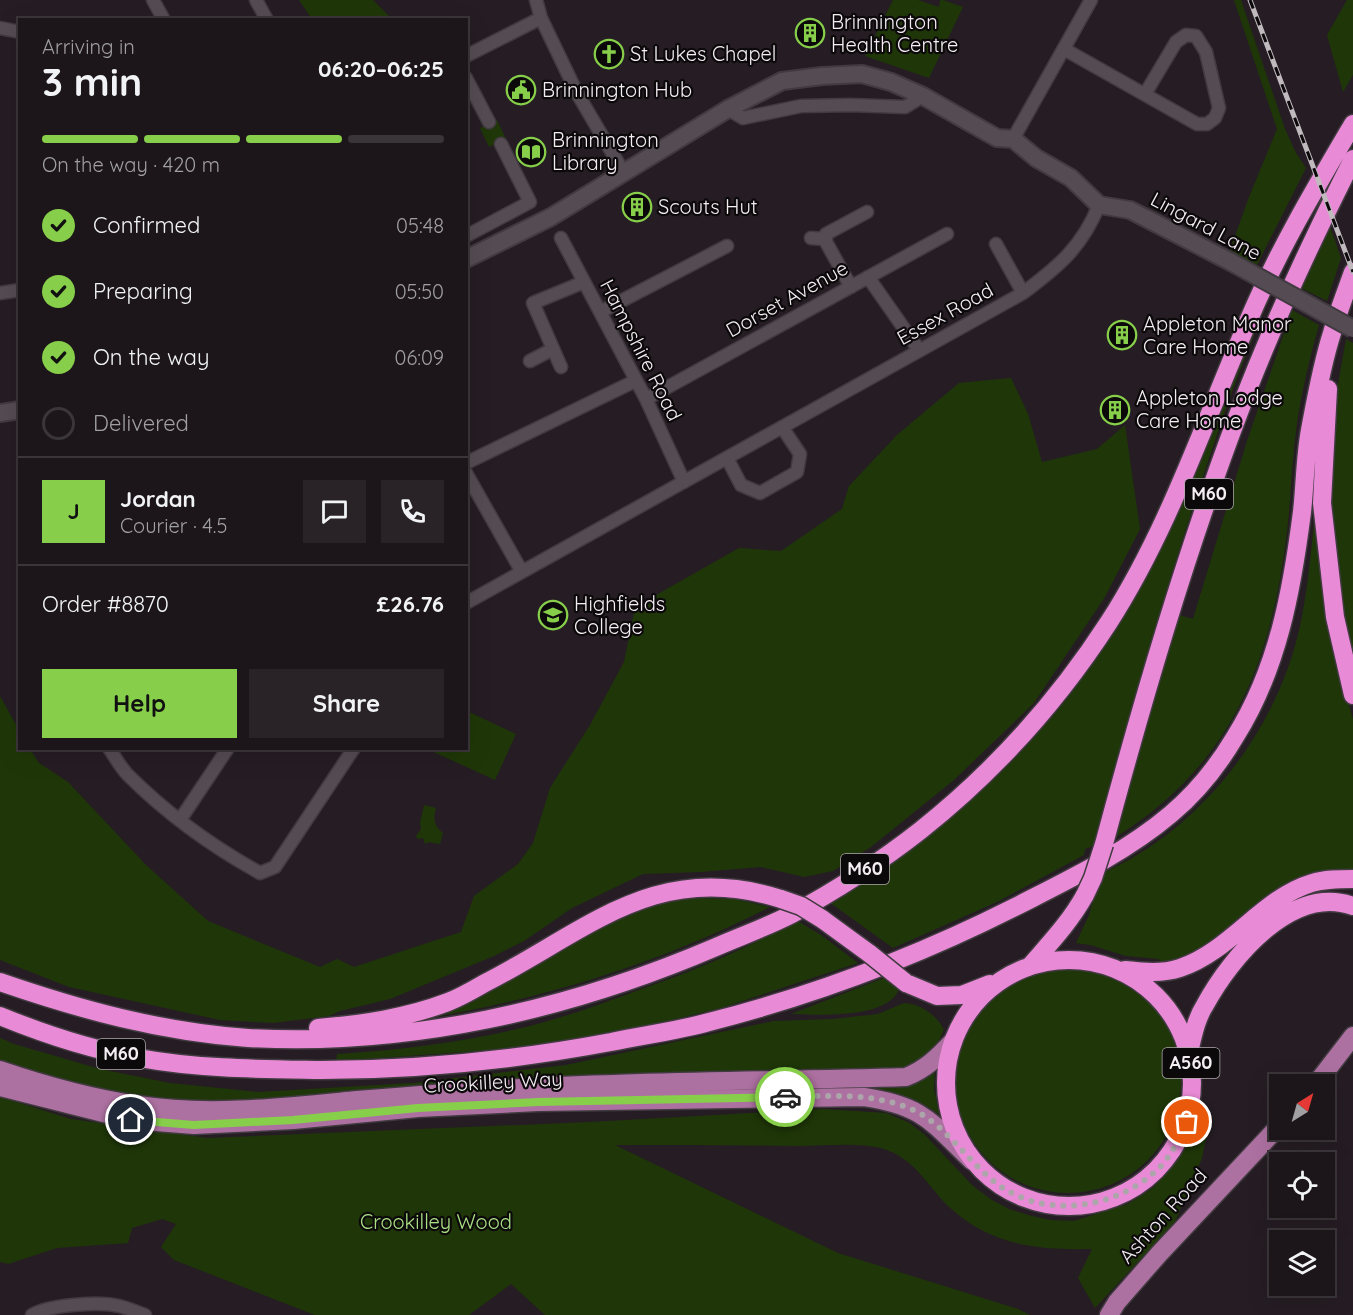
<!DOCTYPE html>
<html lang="en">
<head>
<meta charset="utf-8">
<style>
  body { margin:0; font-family:Quicksand,sans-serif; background:#292327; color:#f1f3f6; height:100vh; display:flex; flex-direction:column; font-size:22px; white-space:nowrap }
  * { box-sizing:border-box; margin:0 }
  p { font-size:20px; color:#a09fa2 }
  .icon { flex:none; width:33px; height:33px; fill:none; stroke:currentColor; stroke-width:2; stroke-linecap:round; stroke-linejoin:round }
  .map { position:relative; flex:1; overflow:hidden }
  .sheet { position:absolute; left:18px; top:18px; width:450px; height:732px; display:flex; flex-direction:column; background:#1c161a; border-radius:0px; box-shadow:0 6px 24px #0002,0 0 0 2px #3a3539 }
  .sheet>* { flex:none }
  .needle { width:39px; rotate:37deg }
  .fabs { position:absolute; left:1269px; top:1074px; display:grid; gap:12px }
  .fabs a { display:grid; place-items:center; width:66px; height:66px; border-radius:0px; background:#1c161a; box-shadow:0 6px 24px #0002,0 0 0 2px #3a3539; font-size:30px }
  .pin { position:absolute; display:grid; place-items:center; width:51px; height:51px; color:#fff; margin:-26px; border:3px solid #fff; border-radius:50%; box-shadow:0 2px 6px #0007 }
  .courier { position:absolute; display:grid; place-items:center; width:60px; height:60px; margin:-30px; border:4px solid #87cf4a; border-radius:50%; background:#fff; color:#222; box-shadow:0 2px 8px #0007 }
  .summary em { font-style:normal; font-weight:800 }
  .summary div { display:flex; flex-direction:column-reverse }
  .summary { display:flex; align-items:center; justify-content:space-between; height:102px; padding:0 24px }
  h1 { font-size:39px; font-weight:800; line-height:45px }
  .bar { display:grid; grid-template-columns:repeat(4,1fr); gap:9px 6px; align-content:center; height:72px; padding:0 24px }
  .bar i { height:8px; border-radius:4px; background:#3a3539 }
  .bar .active { background:#87cf4a }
  .bar p { grid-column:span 4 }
  .line { display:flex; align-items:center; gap:15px; padding:0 24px; border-top:2px solid #3a3539 }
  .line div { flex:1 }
  .round { display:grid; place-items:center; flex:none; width:63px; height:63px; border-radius:0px; background:#292327 }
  ol { padding:0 24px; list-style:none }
  li { display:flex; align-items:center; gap:18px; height:66px }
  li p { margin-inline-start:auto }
  li .icon { padding:6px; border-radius:50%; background:#87cf4a; color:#111; stroke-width:4 }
  li:last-child { color:#a09fa2 }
  li i { width:33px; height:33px; border:3px solid #3a3539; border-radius:50% }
  .button { display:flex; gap:12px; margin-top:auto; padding:12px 24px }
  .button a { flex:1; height:69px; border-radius:0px; background:#87cf4a; color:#111; font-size:24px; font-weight:800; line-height:69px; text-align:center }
  .button a+a { background:#292327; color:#f1f3f6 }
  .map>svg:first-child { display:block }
  .green { fill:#1f3708 }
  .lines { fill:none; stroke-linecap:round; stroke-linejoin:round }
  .street-casing { stroke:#413a40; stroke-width:15 }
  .secondary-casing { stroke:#413a40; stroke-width:20 }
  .primary-casing { stroke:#413a40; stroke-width:21 }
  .highway-casing { stroke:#413a40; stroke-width:21 }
  .street { stroke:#554c53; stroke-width:12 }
  .secondary { stroke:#554c53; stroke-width:16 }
  .primary { stroke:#ad71a1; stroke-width:18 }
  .highway { stroke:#e88ad5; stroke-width:18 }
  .rail-casing { stroke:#c0b9be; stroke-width:5 }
  .rail { stroke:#0c090b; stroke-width:3; stroke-dasharray:9; stroke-linecap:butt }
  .secondary-bridge-casing { stroke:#413a40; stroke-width:20; stroke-linecap:butt }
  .highway-bridge-casing { stroke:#413a40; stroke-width:21; stroke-linecap:butt }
  .secondary-bridge { stroke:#554c53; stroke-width:16 }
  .highway-bridge { stroke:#e88ad5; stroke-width:18 }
  .done { stroke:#aca5aa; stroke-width:6; stroke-dasharray:0 10.8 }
  .route { stroke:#87cf4a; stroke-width:8 }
  .labels { text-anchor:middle; stroke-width:4.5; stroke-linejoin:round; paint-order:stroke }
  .shield { fill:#0c090b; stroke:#aea9ad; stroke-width:1.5 }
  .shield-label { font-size:18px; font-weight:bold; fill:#f4eef3 }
  .poi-label { font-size:20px; fill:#f4eef3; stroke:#0c090b; text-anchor:start }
  .street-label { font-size:20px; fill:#f4eef3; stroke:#0c090b }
  .park-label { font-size:20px; fill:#abe185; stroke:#0c090b }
</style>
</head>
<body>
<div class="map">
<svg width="1353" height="1315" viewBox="0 0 1353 1315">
  <rect width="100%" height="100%" fill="#251d23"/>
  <!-- green -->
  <path class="green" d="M299 0H373L392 19H312Z
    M893 0H918L939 7 940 0H943L963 7 929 78 865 56Z
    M1234 0H1241L1285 129 1296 153 1306 168 1257 265 1230 250 1249 197 1277 129Z
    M1347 0H1353V75L1343 92 1327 35Z
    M497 120 506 139 489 147 480 128Z
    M1328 221 1341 258 1327 301 1301 288Z
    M1288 254C1263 313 1238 372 1218 432 1171 568 1131 707 1093 846L1085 849 1084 855 999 901 893 948 829 902C874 873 919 845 959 811 1035 746 1099 666 1146 578 1201 474 1239 361 1288 254Z
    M1292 310 1319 325C1310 357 1302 390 1297 423 1292 459 1291 496 1287 532 1271 665 1230 768 1111 840L1173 613 1193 619 1247 441Z
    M1346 339 1353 343V668L1345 636 1330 520 1336 395Z
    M1011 378 1028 414 1042 462 1097 449 1125 425 1140 529 1105 597 1034 703 954 780 871 847 833 871 804 877 761 867 700 872 643 874 572 908 524 941 494 956 390 999 340 1011 329 1016 273 1023 220 1020 69 987 0 960V696L19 730 20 748 30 749 39 763 68 782 146 865 208 921 320 967 337 959 354 967 461 932 474 896 518 864 533 843 550 788 590 725 624 662 635 607 739 548 781 551 842 509 849 486 897 435 959 383Z
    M1315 513 1345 691 1353 719V871C1338 871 1321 870 1307 875 1301 876 1295 880 1290 883 1246 906 1212 956 1160 963L1159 959 1126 956 1090 945 1076 943 1089 915 1101 874C1200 830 1277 732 1300 626 1308 589 1311 550 1315 513Z
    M467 711 516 734 495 780 427 749 466 748Z
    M424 805 436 808C433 819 434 826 443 833L440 844 429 842 425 844 423 838 418 839 416 836 421 829 420 823Z
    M693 898 735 899 770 907C661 963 541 1000 421 1019 445 1012 467 1003 489 991 537 966 580 932 630 912 650 904 672 901 693 898Z
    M796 920 821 935 858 963 721 1008 622 1032 547 1046 336 1061 337 1054C397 1050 458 1043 517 1029 561 1019 604 1003 647 987 698 969 749 948 796 920Z
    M955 1080a113 113 0 1 1 226 0a113 113 0 1 1-226 0Z
    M884 978 899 989C889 1019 817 1015 791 1014Z
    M904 1003C921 1004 937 1015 944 1030L934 1050 912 1068 414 1089 229 1102 142 1098 56 1082 0 1064V1038L14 1044 100 1069 170 1083 258 1092 413 1083 566 1065 774 1021 833 1019 878 1014Z
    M935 1069 934 1088 939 1114C917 1099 903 1094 877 1090L749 1091 246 1117 136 1109 620 1091 828 1087 877 1088 905 1085Z
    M0 1097 71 1119 208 1138 590 1122 822 1109 886 1113 910 1123 925 1135 973 1186 992 1200 1009 1209 1032 1216 1051 1220 1074 1221 1128 1204 1153 1188 1170 1168 1186 1143 1195 1119 1207 1134 1202 1158 1175 1222 1095 1308 1078 1278 1092 1249C1037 1250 991 1246 948 1206 928 1186 914 1158 884 1149 859 1142 824 1146 798 1146 737 1145 676 1145 615 1145L838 1253 1018 1309 1030 1315H545L511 1284 469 1315H315L174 1260 161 1247 176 1224 162 1219 132 1228 128 1243 57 1248 8 1264 0 1262Z"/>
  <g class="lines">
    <!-- street casing -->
    <g class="street-casing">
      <path id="street" d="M153 0 164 20
        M256 0 267 20
        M536 0 541 18 577 93 624 173
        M0 28 20 32
        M1064 49 1197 124H1207L1215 118 1219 108 1206 52 1196 36 1186 35 1176 42 1145 94
        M466 56 541 18
        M466 78 489 122
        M728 109 743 118 801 106 850 105 905 107 923 96
        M1013 139 1091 0
        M466 236 530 202 501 144
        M561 238 646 399 684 482
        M811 238 825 239
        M996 244 1023 293
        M868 277 919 350
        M851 287 826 242V234L867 212
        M0 293 20 290
        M600 312 727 246
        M530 361 553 349
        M561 367 533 303 584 282
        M646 399 947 234
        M727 458 741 485 760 493 797 472 800 454 782 427
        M466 463 635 381
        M466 473 522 572
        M466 603 1023 293C1059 266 1082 247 1099 205
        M109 748C115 757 121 768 128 775 166 813 213 847 260 873L275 867 354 748
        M180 820 228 748
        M32 1315C48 1305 100 1301 119 1306 128 1308 136 1312 145 1315"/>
    </g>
    <!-- secondary casing -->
    <g class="secondary-casing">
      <path id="secondary" d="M466 259 551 217 728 109 782 81 822 76 862 74 891 82 923 96 997 138 1013 139 1036 158 1071 178 1099 205 1130 210 1231 262
        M0 413 20 410"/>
    </g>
    <!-- primary casing -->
    <g class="primary-casing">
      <path id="primary" d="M0 1070C44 1085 91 1098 138 1105 209 1116 285 1107 357 1100 418 1095 479 1090 540 1087 662 1080 784 1081 906 1077 926 1069 938 1057 953 1041
        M1316 1084 1353 1036
        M0 1087 131 1120 194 1125 293 1120 418 1108 538 1102 864 1097C924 1106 931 1122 972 1161
        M1109 1315 1117 1302 1159 1254 1280 1125"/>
    </g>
    <!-- highway casing -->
    <g class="highway-casing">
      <path id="highway" d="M1328 389 1322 503 1335 617 1353 695
        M1104 844C1143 699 1185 555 1238 415 1271 327 1311 242 1353 159
        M822 919 870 954
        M946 1083a123 123 0 1 1 246 0a123 123 0 1 1-246 0Z
        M1031 965C1050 943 1070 922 1085 895
        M1125 970C1143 972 1162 974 1180 968 1231 951 1262 898 1312 883 1325 879 1339 879 1353 879
        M0 982C81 1010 162 1032 248 1038 408 1047 569 1010 716 947 741 936 767 927 792 914 834 892 883 860 921 830 995 771 1058 701 1109 622 1170 527 1205 419 1250 317 1279 249 1316 187 1353 124
        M906 983 937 996 962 995 990 984
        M0 1016C44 1034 93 1050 139 1058 199 1069 261 1069 321 1070 418 1070 515 1060 611 1042 643 1035 677 1031 709 1022 815 995 918 956 1015 907 1068 880 1125 853 1171 814 1196 793 1219 764 1235 737 1278 669 1292 590 1302 512 1305 485 1305 457 1310 430 1316 398 1322 364 1332 333 1338 312 1346 292 1353 272
        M318 1028C363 1024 406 1018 448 1002 461 997 473 990 485 983 587 931 656 859 781 899
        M1189 1052C1193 1036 1196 1019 1205 1005 1231 957 1292 884 1353 906"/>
    </g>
    <!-- street -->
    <use href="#street" class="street"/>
    <!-- secondary -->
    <use href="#secondary" class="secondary"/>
    <!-- primary -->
    <use href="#primary" class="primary"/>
    <!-- highway -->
    <use href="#highway" class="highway"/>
    <!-- rail casing -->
    <g class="rail-casing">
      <path id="rail" d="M1250 0 1353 272"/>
    </g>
    <!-- rail -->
    <use href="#rail" class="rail"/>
    <!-- secondary-bridge casing -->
    <g class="secondary-bridge-casing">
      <path id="secondary-bridge" d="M1231 262 1353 329"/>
    </g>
    <!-- highway-bridge casing -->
    <g class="highway-bridge-casing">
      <path id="highway-bridge" d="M1085 895 1093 878 1104 844
        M781 899 801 906 822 919
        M870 954 906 983"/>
    </g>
    <!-- secondary-bridge -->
    <use href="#secondary-bridge" class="secondary-bridge"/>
    <!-- highway-bridge -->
    <use href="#highway-bridge" class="highway-bridge"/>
  </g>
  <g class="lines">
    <!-- done -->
    <path class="done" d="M785 1097C827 1096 871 1092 911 1109 945 1123 969 1164 1000 1186 1049 1220 1121 1208 1162 1165 1173 1152 1180 1137 1187 1122"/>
    <!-- route -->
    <path class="route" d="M131 1120 194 1125 293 1120 418 1108 538 1102 785 1097"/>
  </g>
  <!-- icons -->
  <defs>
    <g id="building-ring" transform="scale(1.5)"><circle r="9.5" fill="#0c090b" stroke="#87cf4a" stroke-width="1.5"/><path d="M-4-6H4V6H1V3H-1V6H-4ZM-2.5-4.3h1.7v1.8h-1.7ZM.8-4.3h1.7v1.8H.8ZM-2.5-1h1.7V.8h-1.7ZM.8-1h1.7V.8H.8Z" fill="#87cf4a"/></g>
    <g id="church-ring" transform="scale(1.5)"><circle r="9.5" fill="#0c090b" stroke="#87cf4a" stroke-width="1.5"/><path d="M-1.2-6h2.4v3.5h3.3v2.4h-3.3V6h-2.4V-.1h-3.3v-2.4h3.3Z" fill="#87cf4a"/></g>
    <g id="civic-ring" transform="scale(1.5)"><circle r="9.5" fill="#0c090b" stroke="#87cf4a" stroke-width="1.5"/><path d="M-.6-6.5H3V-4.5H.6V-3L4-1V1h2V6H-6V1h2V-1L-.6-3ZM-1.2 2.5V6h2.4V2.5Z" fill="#87cf4a"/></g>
    <g id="library-ring" transform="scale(1.5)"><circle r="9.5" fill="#0c090b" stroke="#87cf4a" stroke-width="1.5"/><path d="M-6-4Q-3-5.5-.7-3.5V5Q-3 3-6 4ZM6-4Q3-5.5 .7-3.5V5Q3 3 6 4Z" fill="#87cf4a"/></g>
    <g id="school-ring" transform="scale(1.5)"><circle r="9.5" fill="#0c090b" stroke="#87cf4a" stroke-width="1.5"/><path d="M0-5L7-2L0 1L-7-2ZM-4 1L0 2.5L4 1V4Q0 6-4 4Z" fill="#87cf4a"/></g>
  </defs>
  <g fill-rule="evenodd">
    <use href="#building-ring" x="810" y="33"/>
    <use href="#church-ring" x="609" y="54"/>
    <use href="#civic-ring" x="521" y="90"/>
    <use href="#library-ring" x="531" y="152"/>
    <use href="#building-ring" x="637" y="207"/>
    <use href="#building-ring" x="1122" y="335"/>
    <use href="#building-ring" x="1115" y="410"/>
    <use href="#school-ring" x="553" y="615"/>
  </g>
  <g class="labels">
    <!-- shield labels -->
    <g class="shield">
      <rect x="1185" y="479" width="48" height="30" rx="4.5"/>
      <rect x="841" y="854" width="48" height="30" rx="4.5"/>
      <rect x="97" y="1039" width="48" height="30" rx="4.5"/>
      <rect x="1162.5" y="1048" width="57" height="30" rx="4.5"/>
    </g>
    <g class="shield-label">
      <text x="1209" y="500">M60</text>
      <text x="865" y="875">M60</text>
      <text x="121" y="1060">M60</text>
      <text x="1191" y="1069">A560</text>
    </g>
    <!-- poi labels -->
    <g class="poi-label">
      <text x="831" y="29">Brinnington<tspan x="831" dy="23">Health Centre</tspan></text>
      <text x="630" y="61">St Lukes Chapel</text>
      <text x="542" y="97">Brinnington Hub</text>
      <text x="552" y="147">Brinnington<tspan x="552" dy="23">Library</tspan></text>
      <text x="658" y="214">Scouts Hut</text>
      <text x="1143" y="331">Appleton Manor<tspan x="1143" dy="23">Care Home</tspan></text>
      <text x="1136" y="405">Appleton Lodge<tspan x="1136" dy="23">Care Home</tspan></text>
      <text x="574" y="611">Highfields<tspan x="574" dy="23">College</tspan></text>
    </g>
    <!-- street labels -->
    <g class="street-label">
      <text transform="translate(1206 226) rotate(28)" y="7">Lingard Lane</text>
      <text transform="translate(787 299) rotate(-29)" y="7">Dorset Avenue</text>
      <text transform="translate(945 314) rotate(-29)" y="7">Essex Road</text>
      <text transform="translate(641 350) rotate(63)" y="7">Hampshire Road</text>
      <text transform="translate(493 1082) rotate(-3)" y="7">Crookilley Way</text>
      <text transform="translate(1163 1216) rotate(-48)" y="7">Ashton Road</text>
    </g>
    <!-- park labels -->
    <g class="park-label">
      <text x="436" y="1229">Crookilley Wood</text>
    </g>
  </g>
</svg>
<div class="fabs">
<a><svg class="needle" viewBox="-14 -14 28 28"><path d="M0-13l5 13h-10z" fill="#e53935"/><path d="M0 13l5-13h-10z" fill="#a09fa2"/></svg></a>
<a><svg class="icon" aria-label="locate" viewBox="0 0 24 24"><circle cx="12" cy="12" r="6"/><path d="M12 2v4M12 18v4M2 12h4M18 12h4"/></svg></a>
<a><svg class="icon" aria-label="layers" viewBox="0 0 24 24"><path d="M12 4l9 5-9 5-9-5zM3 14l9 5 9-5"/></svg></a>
</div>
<div class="pin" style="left:1187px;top:1122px;background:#ea580c"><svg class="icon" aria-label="bag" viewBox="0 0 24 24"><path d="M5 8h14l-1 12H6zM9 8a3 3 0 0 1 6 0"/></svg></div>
<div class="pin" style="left:131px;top:1120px;background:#1f2937"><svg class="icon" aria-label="home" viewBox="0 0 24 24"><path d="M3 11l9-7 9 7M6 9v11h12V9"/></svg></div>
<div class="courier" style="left:785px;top:1097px"><svg class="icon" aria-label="car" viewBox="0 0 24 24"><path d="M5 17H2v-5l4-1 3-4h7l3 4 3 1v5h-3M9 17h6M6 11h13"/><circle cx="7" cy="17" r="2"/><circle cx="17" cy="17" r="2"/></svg></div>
<section class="sheet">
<div class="summary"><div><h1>3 min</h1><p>Arriving in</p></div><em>06:20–06:25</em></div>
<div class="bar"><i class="active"></i><i class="active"></i><i class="active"></i><i></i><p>On the way · 420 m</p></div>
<ol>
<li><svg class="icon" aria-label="check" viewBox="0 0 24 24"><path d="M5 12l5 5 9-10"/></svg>Confirmed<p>05:48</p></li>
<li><svg class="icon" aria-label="check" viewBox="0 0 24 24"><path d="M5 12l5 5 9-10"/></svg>Preparing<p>05:50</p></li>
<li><svg class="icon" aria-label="check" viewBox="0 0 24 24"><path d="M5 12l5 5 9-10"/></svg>On the way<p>06:09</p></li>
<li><i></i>Delivered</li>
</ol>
<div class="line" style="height:108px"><b class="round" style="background:#87cf4a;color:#111">J</b><div><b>Jordan</b><p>Courier · 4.5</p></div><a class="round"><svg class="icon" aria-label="chat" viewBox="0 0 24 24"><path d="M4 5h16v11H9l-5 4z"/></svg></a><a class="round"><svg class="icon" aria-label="phone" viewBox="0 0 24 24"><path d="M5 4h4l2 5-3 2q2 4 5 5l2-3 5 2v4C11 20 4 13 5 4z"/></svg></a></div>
<div class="line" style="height:78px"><div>Order #8870</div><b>£26.76</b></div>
<div class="button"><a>Help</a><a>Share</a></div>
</section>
</div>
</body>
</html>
